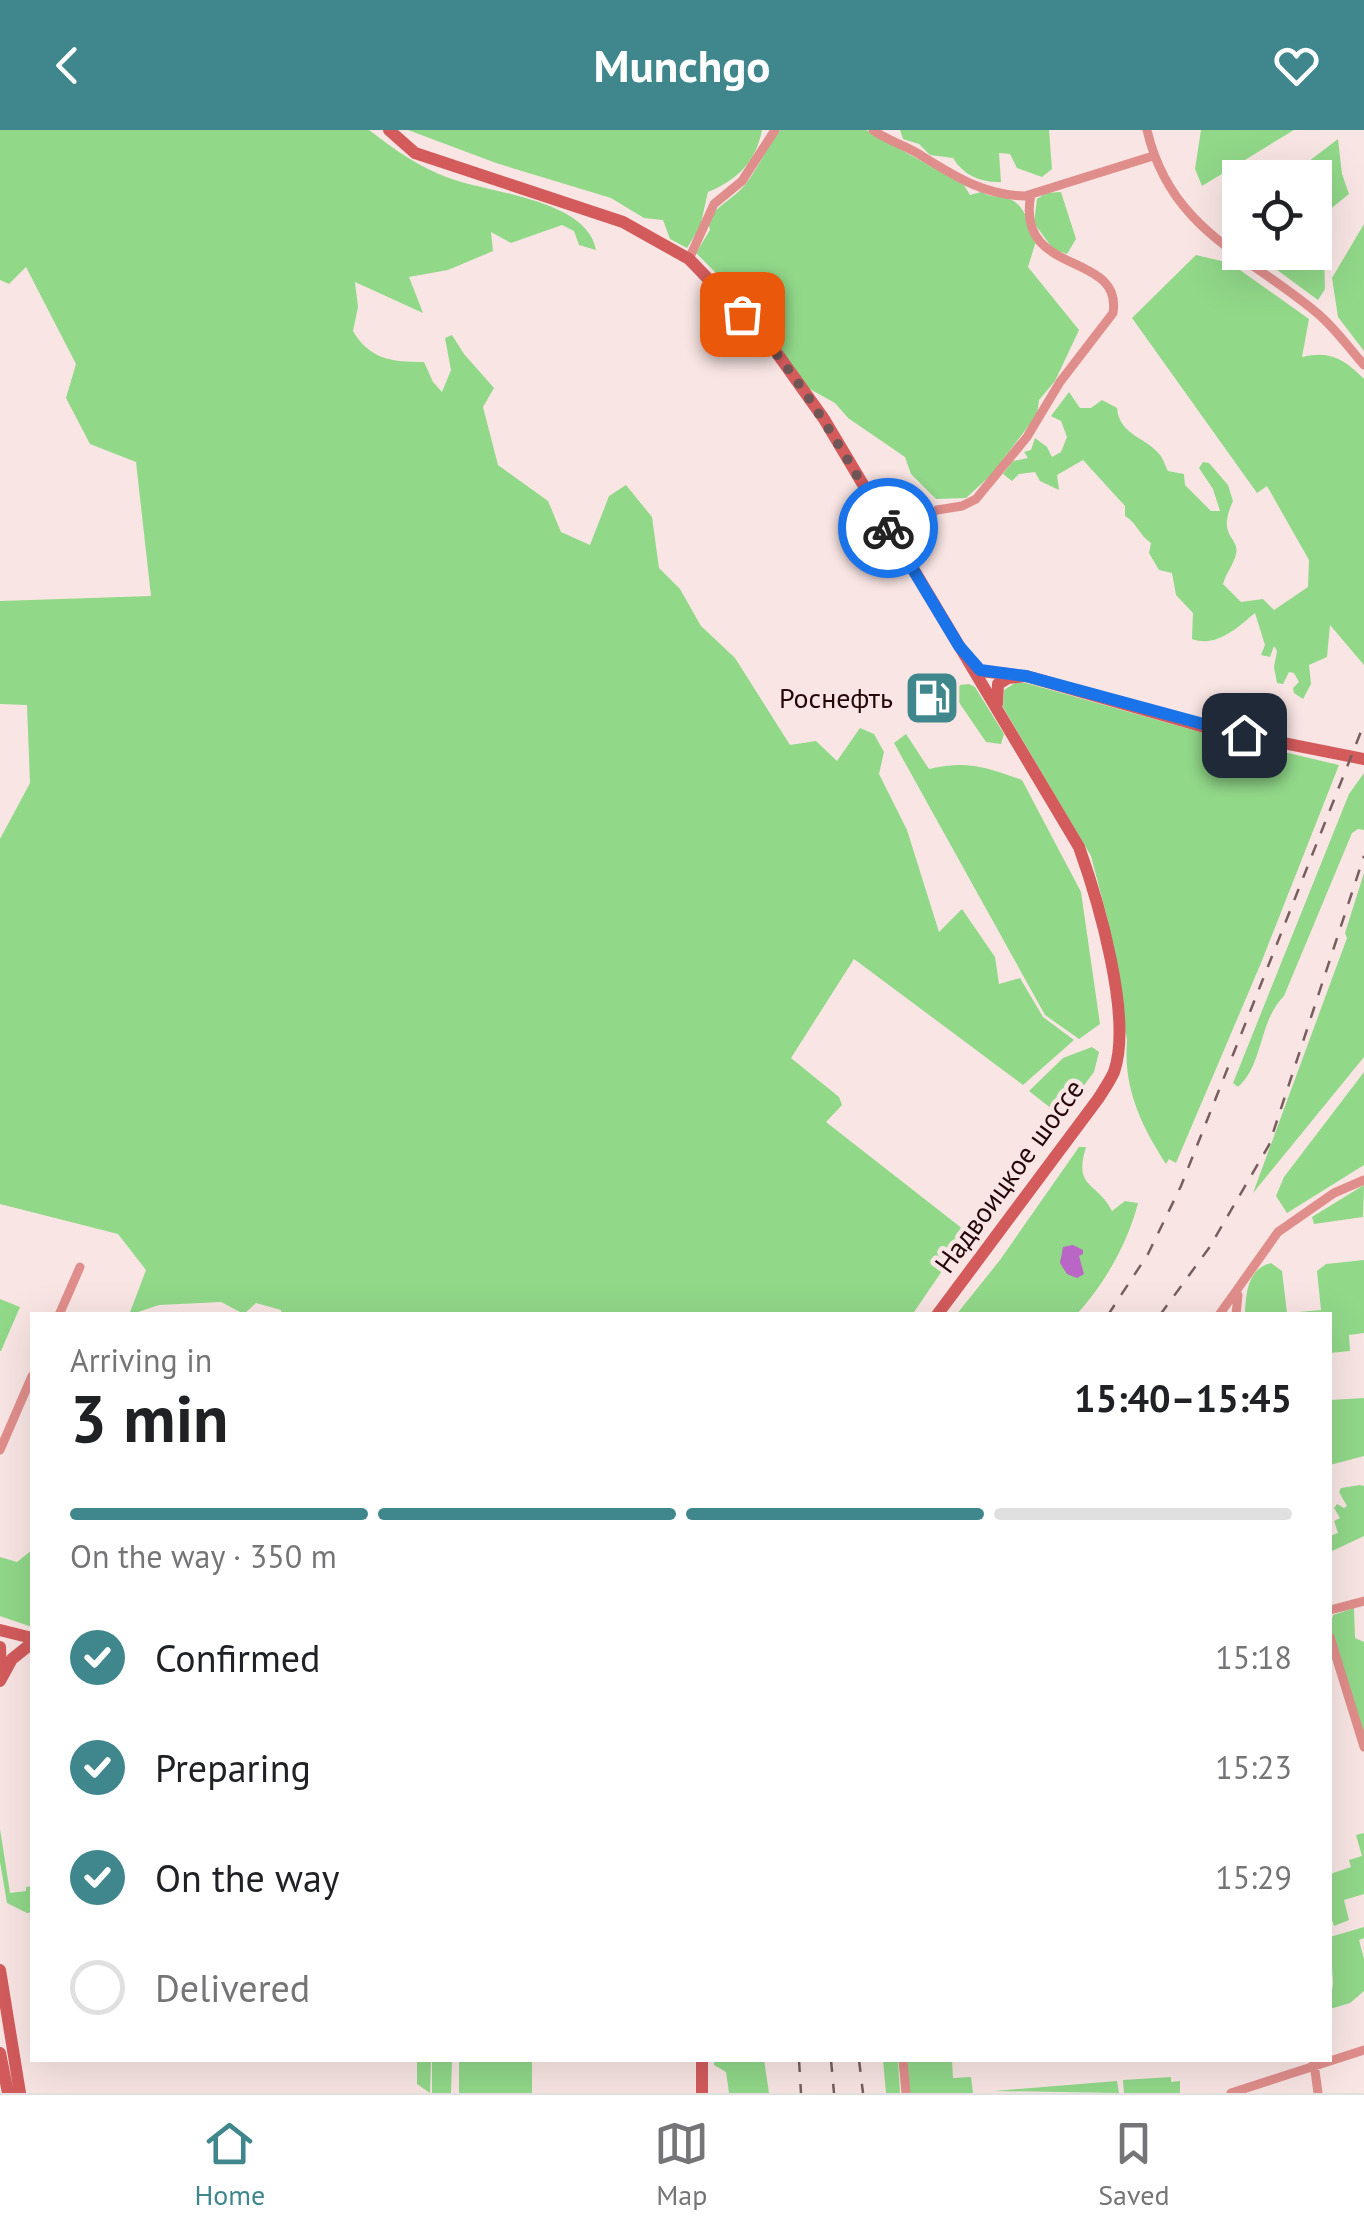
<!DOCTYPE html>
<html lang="en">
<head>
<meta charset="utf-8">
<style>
  body { margin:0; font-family:"PT Sans",sans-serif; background:#f6f6f6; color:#202124; height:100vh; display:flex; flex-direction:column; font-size:38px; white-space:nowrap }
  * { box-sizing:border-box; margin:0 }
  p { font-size:32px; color:#757577 }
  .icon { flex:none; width:55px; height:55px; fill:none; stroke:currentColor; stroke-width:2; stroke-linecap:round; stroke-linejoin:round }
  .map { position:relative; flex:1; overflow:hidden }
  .sheet { position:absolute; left:30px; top:1182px; width:1302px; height:750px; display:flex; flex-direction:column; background:#fff; border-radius:0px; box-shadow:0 10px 40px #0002 }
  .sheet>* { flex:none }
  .tools { position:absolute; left:1222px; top:30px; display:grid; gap:20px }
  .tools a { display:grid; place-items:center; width:110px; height:110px; border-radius:0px; background:#fff; box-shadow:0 10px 40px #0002; font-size:50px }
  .pin { position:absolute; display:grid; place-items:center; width:85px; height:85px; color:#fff; margin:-42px; border-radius:20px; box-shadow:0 5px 15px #0006 }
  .courier { position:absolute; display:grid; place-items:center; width:100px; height:100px; margin:-50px; border:8px solid #1a73e8; border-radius:50%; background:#fff; color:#222; box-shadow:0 2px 12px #0007 }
  .overview em { font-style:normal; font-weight:700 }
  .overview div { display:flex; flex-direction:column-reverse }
  .overview { display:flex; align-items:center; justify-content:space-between; height:170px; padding:0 40px }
  h1 { font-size:65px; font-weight:700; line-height:75px }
  .bar { display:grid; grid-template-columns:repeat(4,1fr); gap:15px 10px; align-content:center; height:120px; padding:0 40px }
  .bar i { height:12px; border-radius:8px; background:#e0e0e0 }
  .bar .active { background:#3f878c }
  .bar p { grid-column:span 4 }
  ol { padding:0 40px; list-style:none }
  li { display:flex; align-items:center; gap:30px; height:110px }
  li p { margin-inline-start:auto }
  li .icon { padding:10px; border-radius:50%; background:#3f878c; color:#fff; stroke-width:4 }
  li:last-child { color:#757577 }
  li i { width:55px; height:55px; border:5px solid #e0e0e0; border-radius:50% }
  header { display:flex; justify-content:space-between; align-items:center; height:130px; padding:0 40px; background:#3f878c; color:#fff; font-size:45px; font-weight:700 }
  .tabs { display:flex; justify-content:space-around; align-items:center; height:140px; border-top:2px solid #e0e0e0; background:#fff; font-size:28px; color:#757577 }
  .tabs a { display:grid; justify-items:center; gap:5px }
  .tabs .active { color:#3f878c }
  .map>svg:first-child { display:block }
  .green { fill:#91d889 }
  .water { fill:#b966c6 }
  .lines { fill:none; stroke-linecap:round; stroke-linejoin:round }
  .street { stroke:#e08e8b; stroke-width:9 }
  .secondary { stroke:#d35b5c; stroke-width:12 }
  .rail { stroke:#785e5e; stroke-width:2.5; stroke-dasharray:12 12; stroke-linecap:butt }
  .done { stroke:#6f5555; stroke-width:10; stroke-dasharray:0 18 }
  .route { stroke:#1a73e8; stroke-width:12 }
  .labels { text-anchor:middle; stroke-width:9; stroke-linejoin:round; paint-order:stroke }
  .poi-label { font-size:28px; fill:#250708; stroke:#f9e6e4; text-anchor:end }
  .street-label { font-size:28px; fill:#250708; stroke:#f9e6e4 }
</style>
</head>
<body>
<header><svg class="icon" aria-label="back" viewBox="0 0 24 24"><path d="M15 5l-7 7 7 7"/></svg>Munchgo<svg class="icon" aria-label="heart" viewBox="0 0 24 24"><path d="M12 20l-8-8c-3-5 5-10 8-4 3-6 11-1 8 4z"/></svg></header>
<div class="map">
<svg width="1364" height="1963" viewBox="0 0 1364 1963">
  <rect width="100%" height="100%" fill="#f9e6e4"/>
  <!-- green -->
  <path class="green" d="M0 0H369C394 19 418 37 449 48 488 63 587 69 596 120L579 115 574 101 562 95 511 113 491 102 493 121 448 140 409 147 423 183 355 152 358 177 353 201C370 230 393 232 424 232L433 252 442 262 451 240 445 208 452 205 464 224 494 258 483 277 498 335 548 371 561 402 590 415 609 366 626 355 652 387 659 438 680 459 701 496 735 528 790 615 816 611 837 631 860 598 874 604 884 622 879 644 907 700 939 802 962 779 995 827 999 854 1020 848 1043 887 1074 910 1023 955 854 829 791 928 839 967 842 975 826 992 968 1103 912 1185H282L281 1180 256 1173 244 1184 221 1172 159 1175 129 1185 146 1140 118 1104 0 1074V709L30 653 27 575 0 574V471L151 466 136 332 90 314 66 268 76 234 26 137 9 154 0 150Z
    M408 0H762C756 32 737 50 708 62L700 97 687 118 670 109 663 90 644 88 611 68 496 33Z
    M780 0H866L964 55 970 65 981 62C991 68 997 65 1007 68 1026 74 1029 96 1036 111L1028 137 1079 200 1055 251 1039 270 1037 285 990 346 966 368 936 369 911 344 905 327 848 288 835 273 808 258 774 209V194L751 178 696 123 710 100 708 91C717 75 733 69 744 56 758 39 766 18 780 0Z
    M900 0H1049L1052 39 1042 47 1017 38 1010 24 999 23 1001 52C981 53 963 45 953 28L930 25 919 14 903 9Z
    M1201 0H1294L1202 56 1195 39Z
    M1338 9 1342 44 1349 64 1328 81 1332 107 1324 126 1325 159 1318 170 1254 123 1315 122V48L1288 47Z
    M1061 62 1076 109 1067 124 1053 119 1034 93 1037 69 1046 63Z
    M1364 94V221L1338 187 1332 148Z
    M1196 125 1230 133 1309 189 1302 227C1331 220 1344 229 1364 249V535L1330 495 1327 527 1309 535 1311 554 1303 569 1294 563 1293 558 1299 552 1294 543 1289 542 1283 554 1277 553 1274 537 1277 521 1274 516 1270 527 1261 525 1265 515 1255 483C1237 498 1216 518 1192 509L1193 483 1176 465 1172 443 1159 440 1149 423 1151 413C1139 405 1137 393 1125 386V376L1083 330 1057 345 1059 360 1040 351 1035 342 1019 344 1012 351 1003 344 1013 331 1028 328 1024 322 1031 320 1035 308 1047 317 1052 327 1061 322 1067 307 1061 291 1051 286 1069 262 1080 278H1091L1102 270 1117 278C1119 305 1146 307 1160 325 1164 330 1165 336 1168 341L1184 344 1185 355 1211 381H1220L1213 359 1199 338 1203 332 1209 333 1228 355 1233 371C1216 408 1240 406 1236 424 1234 434 1226 443 1223 454L1241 472 1263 469 1274 480 1308 457 1309 430 1267 356 1257 363 1132 188Z
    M1015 553H1026L1207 604 1339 635 1261 833 1176 1033 1169 1029 1166 1034C1141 995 1123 958 1127 910L1107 787 1091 726 1003 577 1004 560Z
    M969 554 975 557 1004 604 1001 614 986 612 956 568V560L960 555Z
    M906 604 929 639C967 630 986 637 1022 650L1081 762 1100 894 1079 909 1045 885 894 613Z
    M1364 643V700L1358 699 1352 703 1284 866C1259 890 1263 936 1238 957L1233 953 1349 664Z
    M1364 743V927L1253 1063 1347 808 1345 803Z
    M1092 917 1099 922 1094 942 1061 986 1029 961 1063 928Z
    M1364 942V1035L1287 1083 1276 1066 1284 1047Z
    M1079 1017H1086C1073 1059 1097 1051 1112 1081L1125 1071 1138 1073C1128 1113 1104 1155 1076 1185H956L1000 1130Z
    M1364 1055 1363 1087 1314 1094 1312 1087Z
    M1364 1130V1203L1349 1205 1350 1221 1330 1223V1185H1245C1246 1164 1247 1139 1271 1133L1282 1141 1287 1183 1321 1180 1317 1141 1326 1134Z
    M0 1169 20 1177 1 1221H0Z
    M1364 1268V1326L1330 1335V1270Z
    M1360 1355 1364 1356V1406L1330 1422V1406L1338 1403 1334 1391 1340 1388 1334 1378 1337 1374 1344 1378 1347 1376 1339 1362 1341 1358Z
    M32 1420V1497L0 1486V1427L17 1432Z
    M1354 1478 1355 1508 1364 1512V1608L1330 1496 1333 1485Z
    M0 1699 10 1763 26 1761V1757L32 1756V1782L27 1783 7 1773 0 1732Z
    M1364 1703V1764L1344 1770 1349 1790 1334 1796 1330 1784V1744L1351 1737 1349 1730 1362 1726 1356 1705Z
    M1364 1797V1808L1359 1810 1364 1829V1861L1350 1873 1330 1879 1333 1853 1330 1807Z
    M417 1930H431L430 1963 417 1954Z
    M432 1930H452L451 1963H432Z
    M459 1930H532V1963H459Z
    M714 1930H764L769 1963H729L726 1942 714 1935Z
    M883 1930H898L900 1963H886Z
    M907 1930H952L953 1948 971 1947 973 1963H910Z
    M1171 1947V1952L1180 1951V1963H1124L1123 1950Z
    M1117 1951 1119 1963 994 1961Z"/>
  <!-- water -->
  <path class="water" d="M1073 1115 1083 1120V1124L1079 1126 1084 1144 1077 1148 1067 1144 1060 1133 1063 1117Z"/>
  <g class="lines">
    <!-- street -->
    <path class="street" d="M873 0C888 11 907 16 922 26 956 47 984 65 1025 66L1153 26
      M1147 0C1170 100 1248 125 1317 183 1335 198 1349 218 1364 235
      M689 129 714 74 742 51 775 0
      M894 408 937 380 962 376 976 369 1027 307 1060 252 1113 183C1123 120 1014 148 1031 64
      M59 1185 80 1137
      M1219 1185 1278 1102 1334 1063 1364 1050
      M1236 1185 1238 1165
      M0 1320 32 1246
      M1330 1480 1364 1471
      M1330 1507 1364 1617
      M903 1930 906 1963
      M1314 1933 1318 1963
      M1231 1963 1364 1920"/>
    <!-- secondary -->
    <path class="secondary" d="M389 0 415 23 623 92 689 129 769 212 824 289 1079 717C1098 770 1133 888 1114 942 1110 951 1103 961 1098 969L937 1185
      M973 533 980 541 1015 545
      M997 574 998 554 1008 548 1026 546 1208 598 1364 629
      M0 1500 32 1508
      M0 1517 1 1546
      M0 1551 12 1529 32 1513
      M0 1840 20 1963
      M0 1923 8 1963
      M702 1930V1963"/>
    <!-- rail -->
    <path class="rail" d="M1108 1185 1148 1124 1181 1056 1364 594
      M1160 1185 1209 1118 1269 1015 1364 726
      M799 1930 801 1963
      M831 1930 834 1963
      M859 1930 863 1963"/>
  </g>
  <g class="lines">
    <!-- done -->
    <path class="done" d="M742 184C802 247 844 324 888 398"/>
    <!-- route -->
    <path class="route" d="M888 398 959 516 980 540 1026 546 1244 605"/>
  </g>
  <!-- icons -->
  <defs>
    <g id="fuel-square" transform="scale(2.875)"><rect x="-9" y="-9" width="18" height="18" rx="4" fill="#3f878c" stroke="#f9e6e4"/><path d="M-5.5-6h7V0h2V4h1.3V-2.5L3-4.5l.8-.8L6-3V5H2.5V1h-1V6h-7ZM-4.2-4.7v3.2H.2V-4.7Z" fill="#fff"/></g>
  </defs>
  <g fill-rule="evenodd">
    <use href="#fuel-square" x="932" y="568"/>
  </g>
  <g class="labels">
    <!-- poi labels -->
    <g class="poi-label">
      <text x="893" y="578">Роснефть</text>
    </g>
    <!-- street labels -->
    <g class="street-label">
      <text transform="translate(1009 1046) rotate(-54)" y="10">Надвоицкое шоссе</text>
    </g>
  </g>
</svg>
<div class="tools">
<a><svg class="icon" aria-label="locate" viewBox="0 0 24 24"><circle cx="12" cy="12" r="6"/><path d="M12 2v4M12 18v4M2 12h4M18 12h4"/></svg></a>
</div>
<div class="pin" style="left:742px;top:184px;background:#ea580c"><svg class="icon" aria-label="bag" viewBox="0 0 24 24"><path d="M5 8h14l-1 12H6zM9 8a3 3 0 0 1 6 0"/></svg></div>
<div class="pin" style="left:1244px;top:605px;background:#1f2937"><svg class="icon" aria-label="home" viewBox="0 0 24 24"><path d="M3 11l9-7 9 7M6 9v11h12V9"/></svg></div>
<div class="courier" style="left:888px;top:398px"><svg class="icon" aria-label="bike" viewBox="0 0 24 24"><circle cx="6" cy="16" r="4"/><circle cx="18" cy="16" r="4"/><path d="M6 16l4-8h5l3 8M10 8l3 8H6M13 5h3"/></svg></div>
<section class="sheet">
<div class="overview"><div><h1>3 min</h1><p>Arriving in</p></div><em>15:40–15:45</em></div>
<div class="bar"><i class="active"></i><i class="active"></i><i class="active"></i><i></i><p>On the way · 350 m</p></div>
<ol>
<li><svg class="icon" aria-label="check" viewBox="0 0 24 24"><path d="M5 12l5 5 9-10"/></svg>Confirmed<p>15:18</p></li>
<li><svg class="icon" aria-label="check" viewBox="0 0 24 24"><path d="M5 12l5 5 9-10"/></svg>Preparing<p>15:23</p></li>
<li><svg class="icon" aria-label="check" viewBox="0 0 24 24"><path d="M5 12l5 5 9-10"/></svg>On the way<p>15:29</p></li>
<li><i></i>Delivered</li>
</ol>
</section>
</div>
<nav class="tabs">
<a class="active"><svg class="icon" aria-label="home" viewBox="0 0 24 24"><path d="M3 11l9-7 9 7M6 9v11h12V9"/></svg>Home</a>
<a><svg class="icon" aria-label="map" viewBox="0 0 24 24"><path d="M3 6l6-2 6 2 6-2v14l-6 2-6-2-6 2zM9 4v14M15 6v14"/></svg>Map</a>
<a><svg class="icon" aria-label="saved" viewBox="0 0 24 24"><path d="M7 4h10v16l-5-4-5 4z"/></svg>Saved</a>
</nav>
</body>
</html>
